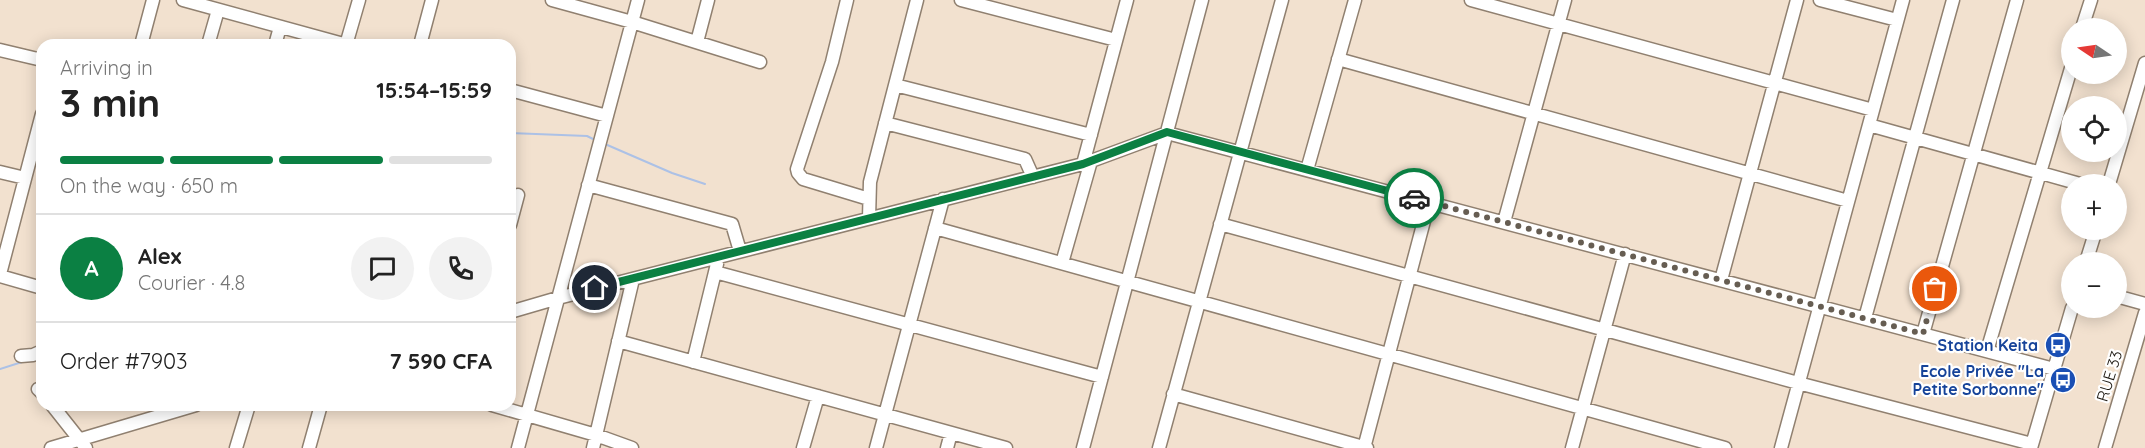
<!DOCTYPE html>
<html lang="en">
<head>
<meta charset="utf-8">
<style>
  body { margin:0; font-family:Quicksand,sans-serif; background:#f2f2f2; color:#222; height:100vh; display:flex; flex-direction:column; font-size:22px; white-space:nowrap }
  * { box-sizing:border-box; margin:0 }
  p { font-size:20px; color:#767676 }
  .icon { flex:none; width:33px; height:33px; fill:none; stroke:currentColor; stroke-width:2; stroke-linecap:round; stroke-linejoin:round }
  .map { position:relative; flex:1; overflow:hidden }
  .details { position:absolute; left:36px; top:39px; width:480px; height:372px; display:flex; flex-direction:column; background:#fff; border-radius:18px; box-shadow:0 3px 15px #0003 }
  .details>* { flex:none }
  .needle { width:39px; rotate:283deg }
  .tools { position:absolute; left:2061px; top:18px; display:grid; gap:12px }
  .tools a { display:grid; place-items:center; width:66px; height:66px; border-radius:50%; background:#fff; box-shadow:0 3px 15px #0003; font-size:30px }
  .pin { position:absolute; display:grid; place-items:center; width:51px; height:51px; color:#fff; margin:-26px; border:3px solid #fff; border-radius:50%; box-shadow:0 2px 6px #0007 }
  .courier { position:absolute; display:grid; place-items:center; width:60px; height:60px; margin:-30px; border:4px solid #0b8043; border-radius:50%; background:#fff; color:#222; box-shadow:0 2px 8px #0007 }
  .headline em { font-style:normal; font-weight:700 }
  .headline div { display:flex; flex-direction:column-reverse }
  .headline { display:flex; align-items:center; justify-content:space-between; height:102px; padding:0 24px }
  h1 { font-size:39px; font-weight:700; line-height:45px }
  .bar { display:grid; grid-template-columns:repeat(4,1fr); gap:9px 6px; align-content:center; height:72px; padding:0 24px }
  .bar i { height:8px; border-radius:4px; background:#e0e0e0 }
  .bar .current { background:#0b8043 }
  .bar p { grid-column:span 4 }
  .line { display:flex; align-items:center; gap:15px; padding:0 24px; border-top:2px solid #e0e0e0 }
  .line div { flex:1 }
  .round { display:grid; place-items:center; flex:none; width:63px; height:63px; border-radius:32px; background:#f2f2f2 }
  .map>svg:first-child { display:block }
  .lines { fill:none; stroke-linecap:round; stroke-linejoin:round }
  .stream { stroke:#acc1e6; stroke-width:2 }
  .minor-casing { stroke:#908070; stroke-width:15 }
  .minor { stroke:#fff; stroke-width:12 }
  .done { stroke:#665d52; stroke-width:6; stroke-dasharray:0 10.8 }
  .route { stroke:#0b8043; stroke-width:8 }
  .labels { text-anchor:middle; stroke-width:4.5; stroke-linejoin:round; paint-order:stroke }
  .transit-label { font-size:16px; font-weight:bold; fill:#164399; stroke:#fff; text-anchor:end }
  .street-label { font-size:16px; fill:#1b160f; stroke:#fff }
</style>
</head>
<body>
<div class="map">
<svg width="2145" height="448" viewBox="0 0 2145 448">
  <rect width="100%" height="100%" fill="#f2e1cf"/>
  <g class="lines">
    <!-- stream -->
    <path class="stream" d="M510 133 587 136 597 141
      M605 144 672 173 705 184
      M0 369 22 362"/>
    <!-- minor casing -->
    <g class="minor-casing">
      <path id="minor" d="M183 0 347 45
        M552 0 632 22 760 62
        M847 0 832 62 797 169 798 173 803 179 869 199
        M961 0 1116 40
        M1471 0 1873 110
        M1820 0 1897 20
        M2082 28 2091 0
        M697 42 708 0
        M141 45 153 0
        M208 45 218 10
        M275 45 280 27
        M346 45 359 0
        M420 45 432 0
        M0 50 42 60
        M1338 59 1848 201
        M895 85 1091 135
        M510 90 607 116
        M885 123 1025 159 1033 177
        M1869 125 2080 184
        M1083 164 1127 0
        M1307 170 1355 0
        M0 172 25 178
        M2109 184 2145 63
        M588 185 732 224 740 251
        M869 218 870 182 917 0
        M1504 222 1565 0
        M1220 224 1798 383 2032 444
        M510 225 518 195
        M935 228 1725 448
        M2086 262 2096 230
        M1062 263 1091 161
        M715 272 1102 377
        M0 274 42 114
        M0 276 42 288
        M1721 280 1797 0
        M2116 296 2145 304
        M510 312 558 298 1083 164 1167 133 2054 369
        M1865 318 1953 0
        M1923 334 2017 0
        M618 341 1006 448
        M1987 351 2072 65
        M21 356 33 355 42 351
        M693 362 717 264
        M42 388 38 389 42 393
        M1173 394 1367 448
        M52 405 86 448
        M492 405 596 435 632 448
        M51 448 196 405
        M236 448 249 405
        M309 448 321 405
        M518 448 638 0
        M593 448 633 279
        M803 448 818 396
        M876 448 943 199
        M947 448 951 433
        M1083 448 1202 0
        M1159 448 1282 0
        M1364 448 1429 202
        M1572 448 1625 254
        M1781 448 1903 0
        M2031 448 2072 308
        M2105 448 2145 313"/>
    </g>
    <!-- minor -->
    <use href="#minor" class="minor"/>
  </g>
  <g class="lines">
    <!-- done -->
    <path class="done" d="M1414 198 1923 334 1935 289"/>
    <!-- route -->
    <path class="route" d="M595 288 1083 164 1167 132 1414 198"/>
  </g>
  <!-- icons -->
  <defs>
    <g id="bus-disc" transform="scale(1.35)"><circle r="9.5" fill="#1a4fb4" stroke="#fff"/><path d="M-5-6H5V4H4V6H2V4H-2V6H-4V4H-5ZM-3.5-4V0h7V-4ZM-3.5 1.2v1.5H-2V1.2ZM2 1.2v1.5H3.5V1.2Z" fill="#fff"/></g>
  </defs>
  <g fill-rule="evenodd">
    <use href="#bus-disc" x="2058" y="345"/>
    <use href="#bus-disc" x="2063" y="380"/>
  </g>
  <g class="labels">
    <!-- transit labels -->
    <g class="transit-label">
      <text x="2038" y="351">Station Keita</text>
      <text x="2044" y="377">Ecole Privée "La<tspan x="2044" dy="18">Petite Sorbonne"</tspan></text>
    </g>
    <!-- street labels -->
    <g class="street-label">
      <text transform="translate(2109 376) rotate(-73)" y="6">RUE 33</text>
    </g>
  </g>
</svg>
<div class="tools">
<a><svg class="needle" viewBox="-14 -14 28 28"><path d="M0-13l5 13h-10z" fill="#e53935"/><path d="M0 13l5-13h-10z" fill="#767676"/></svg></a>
<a><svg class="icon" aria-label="locate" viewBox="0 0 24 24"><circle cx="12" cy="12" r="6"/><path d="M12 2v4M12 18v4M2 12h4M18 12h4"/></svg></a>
<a>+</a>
<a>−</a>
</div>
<div class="pin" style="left:1935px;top:289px;background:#ea580c"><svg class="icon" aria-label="bag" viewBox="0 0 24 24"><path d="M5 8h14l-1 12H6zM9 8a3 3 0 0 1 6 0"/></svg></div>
<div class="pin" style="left:595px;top:288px;background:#1f2937"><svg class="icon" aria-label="home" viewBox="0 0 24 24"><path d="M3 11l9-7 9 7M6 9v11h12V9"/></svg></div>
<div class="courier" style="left:1414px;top:198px"><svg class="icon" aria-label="car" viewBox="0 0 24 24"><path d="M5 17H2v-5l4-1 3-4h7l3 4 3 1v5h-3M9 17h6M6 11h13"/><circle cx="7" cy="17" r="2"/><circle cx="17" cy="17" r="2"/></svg></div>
<section class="details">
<div class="headline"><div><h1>3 min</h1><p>Arriving in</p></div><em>15:54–15:59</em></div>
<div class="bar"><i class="current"></i><i class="current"></i><i class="current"></i><i></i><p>On the way · 650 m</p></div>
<div class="line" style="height:108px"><b class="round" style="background:#0b8043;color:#fff">A</b><div><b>Alex</b><p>Courier · 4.8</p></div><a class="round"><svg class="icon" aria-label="chat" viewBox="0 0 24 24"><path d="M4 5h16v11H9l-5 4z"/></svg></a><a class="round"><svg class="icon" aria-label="phone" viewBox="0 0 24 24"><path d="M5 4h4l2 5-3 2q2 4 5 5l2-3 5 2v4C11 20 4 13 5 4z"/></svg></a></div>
<div class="line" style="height:78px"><div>Order #7903</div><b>7 590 CFA</b></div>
</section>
</div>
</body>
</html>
